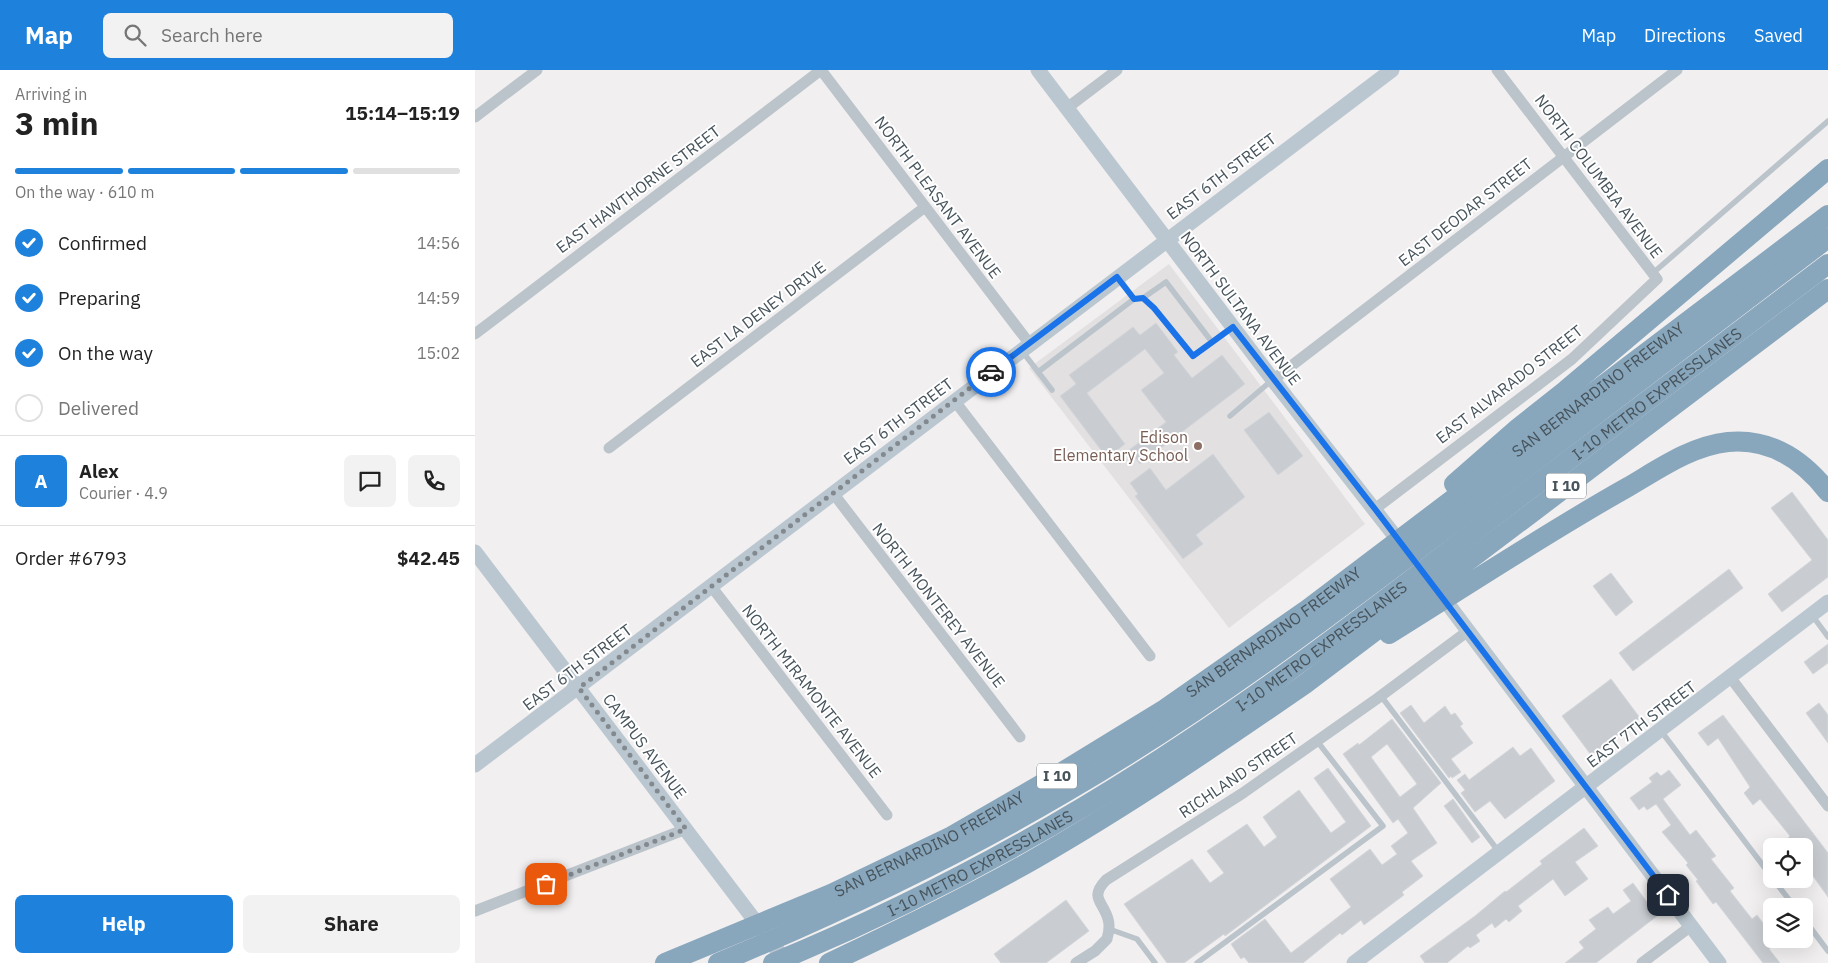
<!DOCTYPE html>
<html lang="en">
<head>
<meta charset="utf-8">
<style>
  body { margin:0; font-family:"IBM Plex Sans",sans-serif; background:#f2f2f2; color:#222; height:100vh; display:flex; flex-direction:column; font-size:19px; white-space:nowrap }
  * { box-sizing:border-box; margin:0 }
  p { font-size:16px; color:#767676 }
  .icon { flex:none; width:28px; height:28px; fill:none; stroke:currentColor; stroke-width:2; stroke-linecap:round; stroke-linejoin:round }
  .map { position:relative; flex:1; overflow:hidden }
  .drawer { display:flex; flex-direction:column; background:#fff; width:475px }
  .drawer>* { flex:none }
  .tools { position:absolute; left:1288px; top:768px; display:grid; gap:10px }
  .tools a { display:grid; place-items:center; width:50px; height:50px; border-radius:8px; background:#fff; box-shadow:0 5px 20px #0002; font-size:25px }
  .pin { position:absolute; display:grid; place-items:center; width:42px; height:42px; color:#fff; margin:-21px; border-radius:10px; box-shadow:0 2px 8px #0006 }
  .courier { position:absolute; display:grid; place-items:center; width:50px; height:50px; margin:-25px; border:4px solid #1a73e8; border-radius:50%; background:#fff; color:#222; box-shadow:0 1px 6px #0007 }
  .overview em { font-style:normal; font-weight:700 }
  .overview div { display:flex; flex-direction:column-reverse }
  .overview { display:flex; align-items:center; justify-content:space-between; height:85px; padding:0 15px }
  h1 { font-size:32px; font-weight:700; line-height:38px }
  .bar { display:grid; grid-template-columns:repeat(4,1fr); gap:8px 5px; align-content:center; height:60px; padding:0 15px }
  .bar i { height:6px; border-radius:4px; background:#e0e0e0 }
  .bar .on { background:#1e82dc }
  .bar p { grid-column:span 4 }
  .line { display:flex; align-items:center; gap:12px; padding:0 15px; border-top:1px solid #e0e0e0 }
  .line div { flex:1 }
  .round { display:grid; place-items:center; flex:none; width:52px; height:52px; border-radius:8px; background:#f2f2f2 }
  ol { padding:0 15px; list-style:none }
  li { display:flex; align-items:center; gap:15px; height:55px }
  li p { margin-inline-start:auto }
  li .icon { padding:5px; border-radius:50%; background:#1e82dc; color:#fff; stroke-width:4 }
  li:last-child { color:#767676 }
  li i { width:28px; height:28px; border:2px solid #e0e0e0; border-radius:50% }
  .cta { display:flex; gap:10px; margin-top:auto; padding:10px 15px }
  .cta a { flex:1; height:58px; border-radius:8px; background:#1e82dc; color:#fff; font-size:20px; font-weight:700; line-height:58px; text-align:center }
  .cta a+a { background:#f2f2f2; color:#222 }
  header { display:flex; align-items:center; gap:30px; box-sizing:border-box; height:70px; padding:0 25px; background:#1e82dc; color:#fff }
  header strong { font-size:24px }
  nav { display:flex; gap:28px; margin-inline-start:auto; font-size:18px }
  .search { width:350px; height:45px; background:#f2f2f2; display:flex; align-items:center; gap:12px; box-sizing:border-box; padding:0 18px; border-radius:8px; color:#767676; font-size:19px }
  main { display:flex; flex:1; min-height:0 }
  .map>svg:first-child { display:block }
  .education { fill:#e2e0e1 }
  .building { fill:#c9ccd1; stroke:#d3d6da; fill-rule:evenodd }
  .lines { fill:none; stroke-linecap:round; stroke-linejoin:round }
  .lane { stroke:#bbc4cb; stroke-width:5.5 }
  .street { stroke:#bbc4cb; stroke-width:11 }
  .secondary { stroke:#bbc7d0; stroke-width:15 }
  .highway { stroke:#88a6bc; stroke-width:20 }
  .done { stroke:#828a8f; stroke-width:5; stroke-dasharray:0 9 }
  .route { stroke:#1a73e8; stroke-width:6 }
  .education-dot { fill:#8d6e63; stroke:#fff; stroke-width:2 }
  .labels { text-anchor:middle; stroke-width:4; stroke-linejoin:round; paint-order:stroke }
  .shield { fill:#fff; stroke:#7e878d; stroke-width:1 }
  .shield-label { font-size:15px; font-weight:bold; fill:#47545c }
  .street-label { font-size:16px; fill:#47545c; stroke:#fff }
  .education-label { font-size:16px; fill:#785e54; stroke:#fff; text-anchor:end }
</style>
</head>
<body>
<header>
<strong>Map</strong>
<div class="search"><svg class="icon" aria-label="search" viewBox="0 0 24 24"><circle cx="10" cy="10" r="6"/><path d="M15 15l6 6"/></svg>Search here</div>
<nav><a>Map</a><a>Directions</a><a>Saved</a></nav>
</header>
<main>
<section class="drawer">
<div class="overview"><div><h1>3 min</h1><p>Arriving in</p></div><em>15:14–15:19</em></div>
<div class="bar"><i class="on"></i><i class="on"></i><i class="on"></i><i></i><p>On the way · 610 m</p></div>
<ol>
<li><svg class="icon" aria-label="check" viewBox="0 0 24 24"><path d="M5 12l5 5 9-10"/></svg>Confirmed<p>14:56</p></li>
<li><svg class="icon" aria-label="check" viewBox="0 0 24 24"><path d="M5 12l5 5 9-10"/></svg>Preparing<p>14:59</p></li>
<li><svg class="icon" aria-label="check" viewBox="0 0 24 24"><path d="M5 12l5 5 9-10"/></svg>On the way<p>15:02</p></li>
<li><i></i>Delivered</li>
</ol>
<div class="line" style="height:90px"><b class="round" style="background:#1e82dc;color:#fff">A</b><div><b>Alex</b><p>Courier · 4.9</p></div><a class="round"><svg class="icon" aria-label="chat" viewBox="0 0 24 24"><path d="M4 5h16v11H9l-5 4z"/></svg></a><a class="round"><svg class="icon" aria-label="phone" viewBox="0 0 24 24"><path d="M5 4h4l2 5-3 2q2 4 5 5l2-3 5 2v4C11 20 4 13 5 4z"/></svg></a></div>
<div class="line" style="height:65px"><div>Order #6793</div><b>$42.45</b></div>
<div class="cta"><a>Help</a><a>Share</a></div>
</section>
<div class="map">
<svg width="1353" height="893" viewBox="0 0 1353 893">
  <rect width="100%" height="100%" fill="#f1efef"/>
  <!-- education -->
  <path class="education" d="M694 194 890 454 754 558 554 298Z"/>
  <!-- building -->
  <path class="building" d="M681 253 703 282 699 285 717 308 747 285 770 314 665 394 654 380 691 352 666 320 689 303 670 279 612 323 650 374 632 388 585 326 601 314 594 305 658 257 665 265Z
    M794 342 828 386 803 405 769 360Z
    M738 384 770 427 721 465 728 474 708 489 660 426 663 424 655 413 675 398 691 420Z
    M1317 422 1353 470V507L1307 542 1293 524 1337 490 1296 438Z
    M1254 499 1268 518 1158 601 1144 583Z
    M1136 503 1158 532 1141 546 1118 516Z
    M1353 574V593L1338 604 1329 592Z
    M1136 609 1165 648 1116 685 1087 646Z
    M1344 633 1353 645V673L1331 643Z
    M936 635 949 653 970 636 976 645 980 643 988 654 985 656 998 673 976 689 986 702 977 708 976 706 974 708 925 643Z
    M1248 645 1353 783V827L1333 799 1329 802V776H1318L1312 769 1315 766 1285 729 1278 735 1269 723 1275 717 1243 668 1233 676 1223 663Z
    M917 649 966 713 938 738 962 773 936 791 948 806 927 822 929 825 889 855 886 850 867 865 865 863 828 893H774L769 887 766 889 756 874 790 849 816 883 876 837 855 809 895 779 907 795 922 784 916 776 933 763 923 749 918 753 868 684 883 673 884 675ZM912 674 942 714 925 727 896 687Z
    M1038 677 1045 686 1056 678 1080 711 1030 749 1015 731 1000 742 986 723 990 720 982 710 990 704 994 710Z
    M853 698 896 756 750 866 749 864 709 893H692L649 834 717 789 735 813 749 803 732 781 772 754 789 777 802 767 788 747 824 720 856 763 871 752 839 708Z
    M1194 700 1206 715 1188 729 1215 765 1221 760 1241 786 1236 789 1259 818 1255 821 1277 849 1282 845 1296 864V869H1307L1294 879 1305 893H1288L1241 832 1238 834 1221 811 1223 810 1211 795 1213 793 1187 762 1196 755 1181 734 1172 740 1169 736 1164 740 1155 728 1177 712 1174 708 1182 702 1186 706Z
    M978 729 1005 767 997 773 969 736Z
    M1109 758 1123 776 1100 792 1113 809 1090 826 1078 809 1043 836 1047 841 1034 852 1031 849 1020 858 1017 853 1001 865 1005 871 995 878 993 876 972 893H950L945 886 1000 846 1030 821 1031 822 1067 794 1065 791Z
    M1158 813 1182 846 1121 893H1090L1109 878 1104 872 1121 859 1114 850 1133 837 1138 844 1156 831 1148 820Z
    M591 830 614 861 571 893H526L519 884Z"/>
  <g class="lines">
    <!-- lane -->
    <path class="lane" d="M1178 203 1353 51
      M644 208 659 229 668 228 691 212 737 272 757 257
      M668 228 679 238 718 286 737 272
      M547 281 577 320
      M563 302 659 229
      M755 346 796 311
      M1337 545 1353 567
      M906 626 1024 782
      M1186 661 1296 806
      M1298 809 1319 836
      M1329 849 1353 881
      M634 859 662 869 680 893
      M722 893 908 756 842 671"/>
    <!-- street -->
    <path class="street" d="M346 0 554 273
      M592 38 642 0
      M0 47 62 0
      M0 264 346 0
      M798 310 1202 0
      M479 330 675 586
      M134 378 450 137
      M358 423 545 667
      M900 439 1097 289 1182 209 1022 0
      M236 516 412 745
      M1255 607 1353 736
      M0 841 211 759
      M601 893 620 881 632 869C634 862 635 855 633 849 628 831 614 828 631 810L768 723 903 628 993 561
      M1167 893 1216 856"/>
    <!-- secondary -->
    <path class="secondary" d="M563 0 798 310 930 479
      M0 482 312 893
      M963 521 1244 893
      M0 695 917 0
      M879 893 1353 532"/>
    <!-- highway -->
    <g class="highway">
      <path d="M979 414 1043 358 1091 320 1353 99"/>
      <path d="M914 564C993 515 1071 463 1153 417 1184 399 1216 376 1253 372 1295 368 1328 390 1353 422"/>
      <path id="s1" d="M190 893 356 824 477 766 579 707 690 639 833 539 1353 145"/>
      <path d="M243 893C363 843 479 788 591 722 730 641 858 544 986 447 1108 354 1231 261 1353 168"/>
      <path id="s2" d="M298 893C441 834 579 760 708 674 815 604 916 525 1017 448 1129 364 1241 279 1353 194"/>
      <path d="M354 893C424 860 495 826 563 787 655 734 743 674 830 614L1353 219"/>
    </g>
  </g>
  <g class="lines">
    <!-- done -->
    <path class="done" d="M71 814 211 759 104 618 516 302"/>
    <!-- route -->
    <path class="route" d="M516 302 642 207 659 229 668 228 679 238 718 286 758 257 900 439 1193 825"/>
  </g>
  <!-- markers -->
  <circle class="education-dot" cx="723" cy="376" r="5"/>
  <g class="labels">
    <!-- shield labels -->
    <g class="shield">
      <rect x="1071" y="403.5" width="40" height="25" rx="4"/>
      <rect x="562" y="693.5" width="40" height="25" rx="4"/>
    </g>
    <g class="shield-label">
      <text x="1091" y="421">I 10</text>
      <text x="582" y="711">I 10</text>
    </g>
    <!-- street labels -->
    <g class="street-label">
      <text transform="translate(746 106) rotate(-37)" y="6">EAST 6TH STREET</text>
      <text transform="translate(1124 106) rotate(53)" y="6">NORTH COLUMBIA AVENUE</text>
      <text transform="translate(163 119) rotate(-37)" y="6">EAST HAWTHORNE STREET</text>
      <text transform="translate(463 127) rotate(53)" y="6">NORTH PLEASANT AVENUE</text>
      <text transform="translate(990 142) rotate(-38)" y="6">EAST DEODAR STREET</text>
      <text transform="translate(766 238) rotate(53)" y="6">NORTH SULTANA AVENUE</text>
      <text transform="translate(283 244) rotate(-37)" y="6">EAST LA DENEY DRIVE</text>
      <text transform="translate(1034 314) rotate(-38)" y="6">EAST ALVARADO STREET</text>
      <text dy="6" stroke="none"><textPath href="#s1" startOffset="1100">SAN BERNARDINO FREEWAY</textPath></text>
      <text dy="6" stroke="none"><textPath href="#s2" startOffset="1055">I-10 METRO EXPRESSLANES</textPath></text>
      <text transform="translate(423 351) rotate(-37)" y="6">EAST 6TH STREET</text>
      <text transform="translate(464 535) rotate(52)" y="6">NORTH MONTEREY AVENUE</text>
      <text dy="6" stroke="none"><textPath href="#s1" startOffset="695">SAN BERNARDINO FREEWAY</textPath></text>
      <text dy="6" stroke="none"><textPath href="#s2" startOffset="635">I-10 METRO EXPRESSLANES</textPath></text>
      <text transform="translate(102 597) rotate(-37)" y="6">EAST 6TH STREET</text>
      <text transform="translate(337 621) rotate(52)" y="6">NORTH MIRAMONTE AVENUE</text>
      <text transform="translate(1166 654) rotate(-37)" y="6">EAST 7TH STREET</text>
      <text transform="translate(170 676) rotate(53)" y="6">CAMPUS AVENUE</text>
      <text transform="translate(763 705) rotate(-34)" y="6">RICHLAND STREET</text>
      <text dy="6" stroke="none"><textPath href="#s1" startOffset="290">SAN BERNARDINO FREEWAY</textPath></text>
      <text dy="6" stroke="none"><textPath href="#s2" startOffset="230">I-10 METRO EXPRESSLANES</textPath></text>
    </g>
    <!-- education labels -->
    <g class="education-label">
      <text x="713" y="373">Edison<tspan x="713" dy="18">Elementary School</tspan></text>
    </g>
  </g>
</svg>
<div class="tools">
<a><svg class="icon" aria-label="locate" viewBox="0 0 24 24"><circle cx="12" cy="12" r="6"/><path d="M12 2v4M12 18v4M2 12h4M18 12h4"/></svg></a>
<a><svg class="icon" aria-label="layers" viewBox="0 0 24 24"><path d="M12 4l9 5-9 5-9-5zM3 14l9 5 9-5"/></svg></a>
</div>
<div class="pin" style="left:71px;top:814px;background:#ea580c"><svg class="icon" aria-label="bag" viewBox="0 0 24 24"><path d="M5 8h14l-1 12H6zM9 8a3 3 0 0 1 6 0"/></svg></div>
<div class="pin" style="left:1193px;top:825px;background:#1f2937"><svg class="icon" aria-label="home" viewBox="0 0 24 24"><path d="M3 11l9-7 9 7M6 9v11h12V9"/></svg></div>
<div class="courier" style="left:516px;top:302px"><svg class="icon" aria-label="car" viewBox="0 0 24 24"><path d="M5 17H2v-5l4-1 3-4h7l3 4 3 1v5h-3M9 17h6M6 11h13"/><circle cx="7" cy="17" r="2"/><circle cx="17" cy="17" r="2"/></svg></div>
</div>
</main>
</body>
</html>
